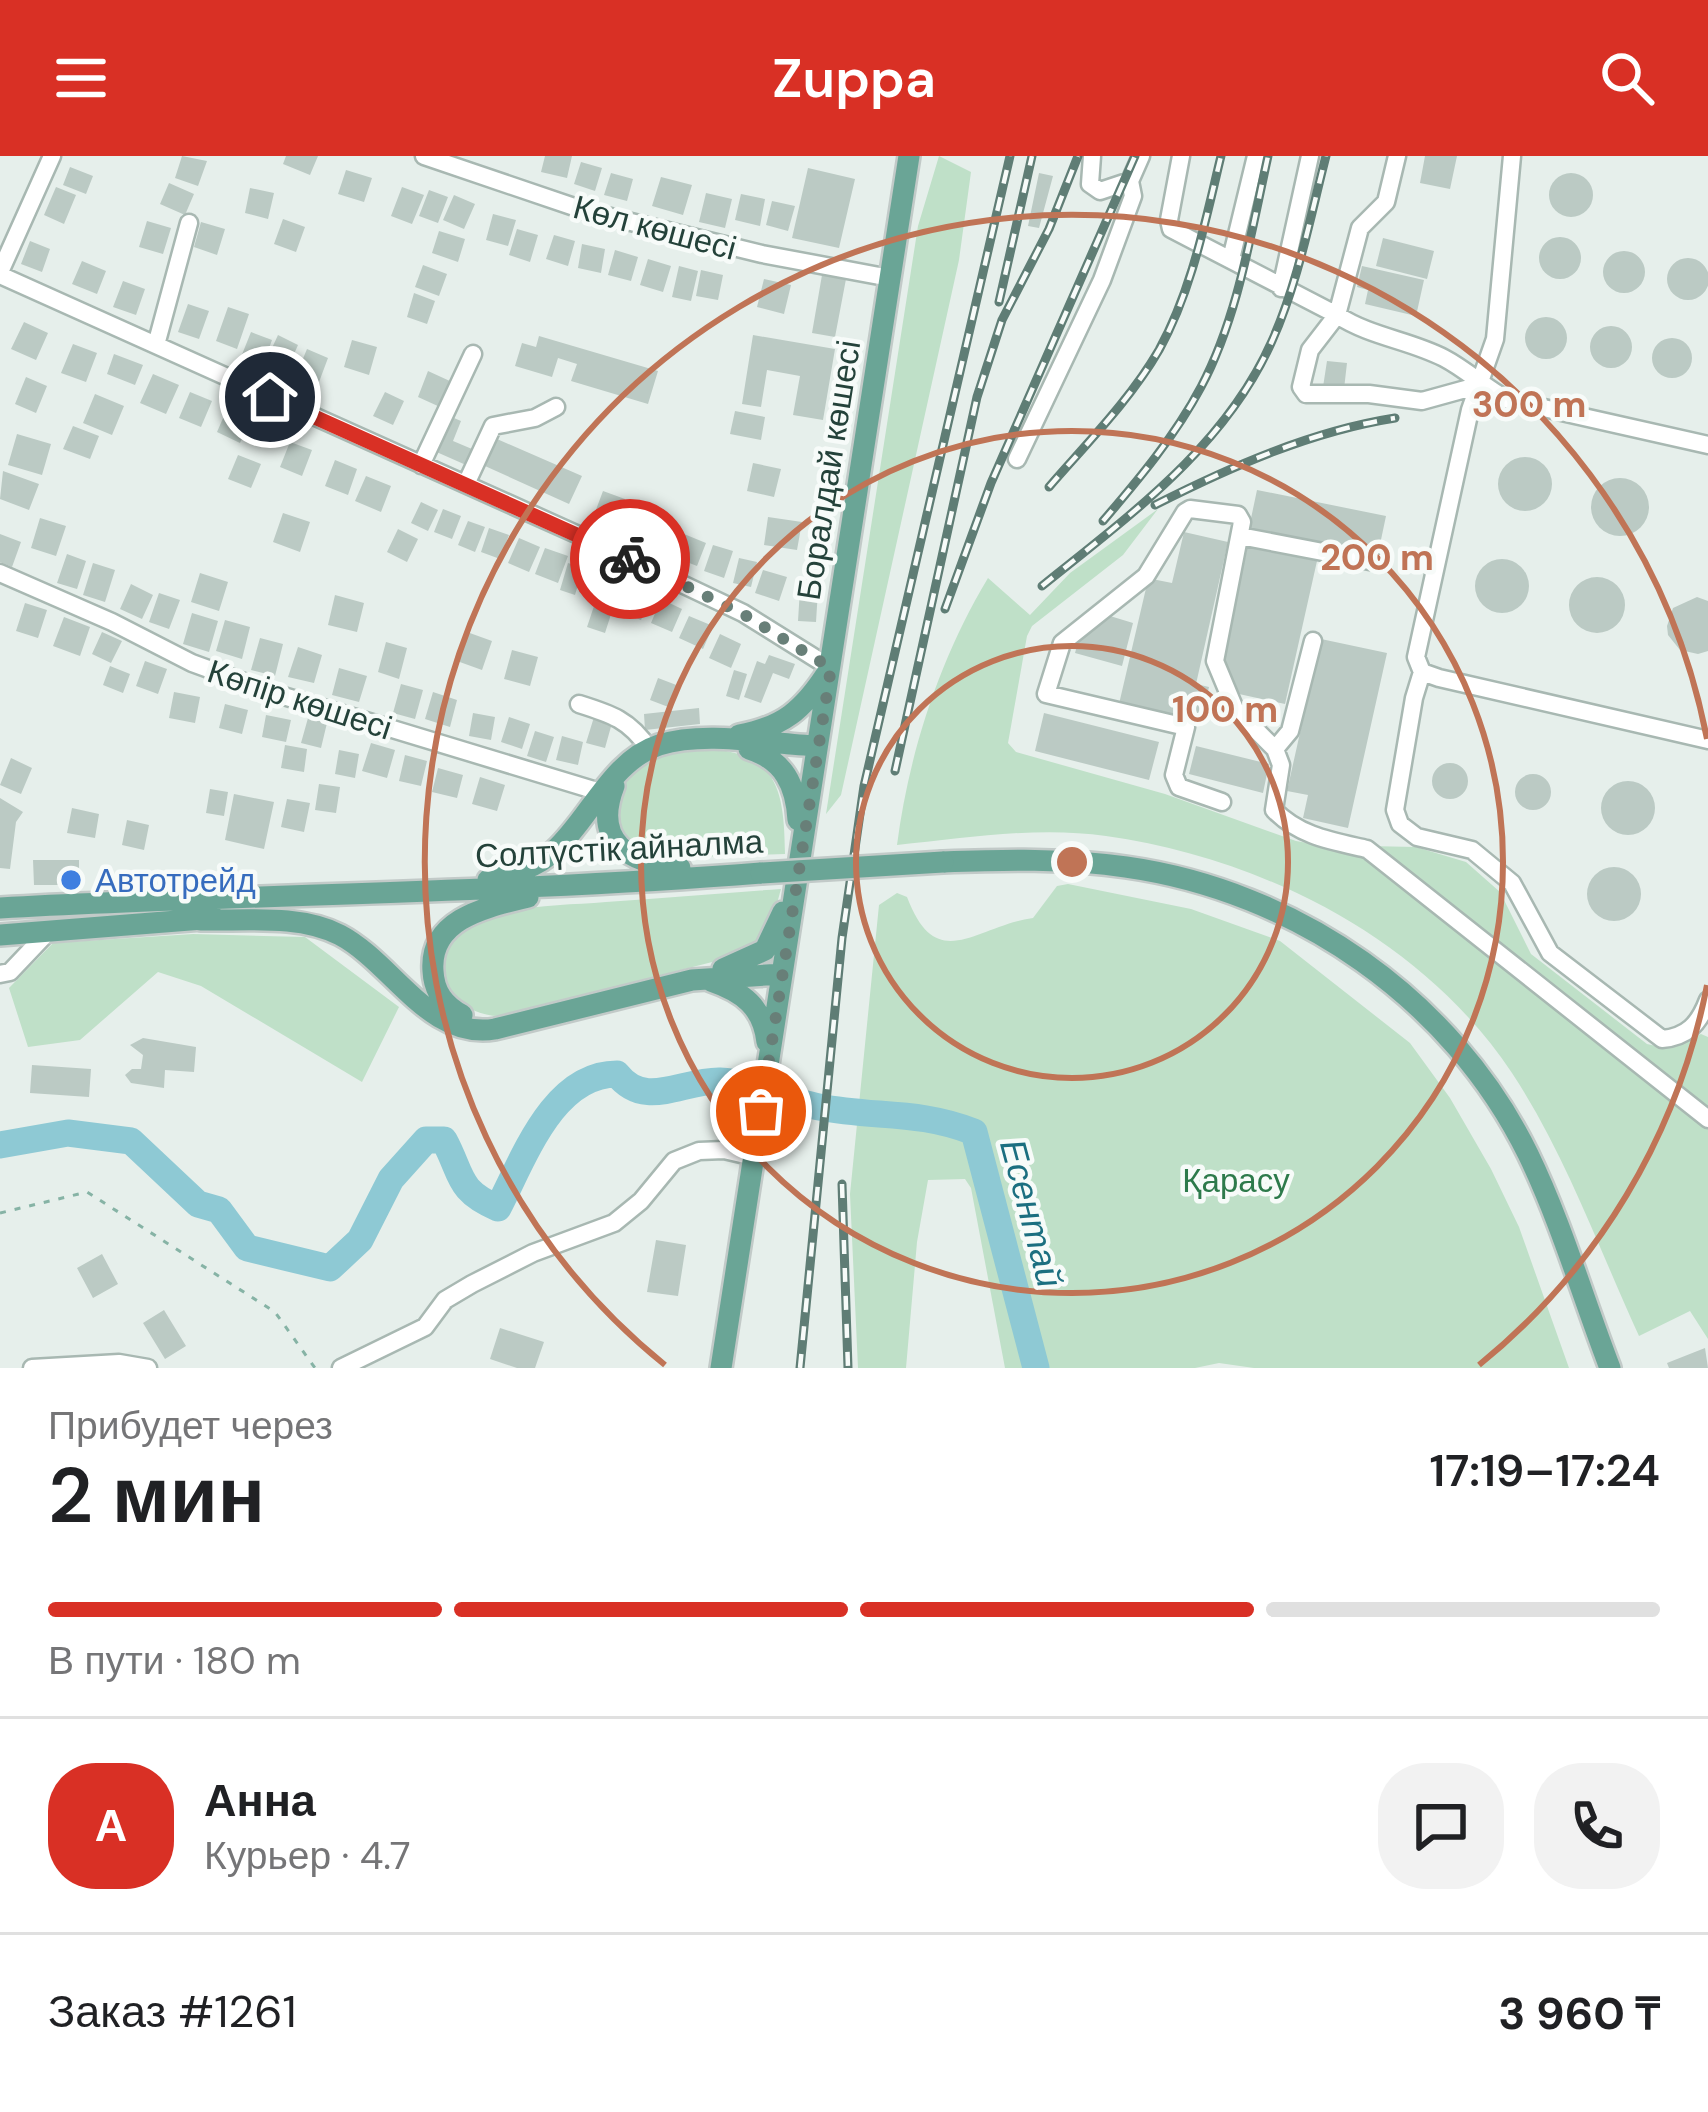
<!DOCTYPE html>
<html lang="ru">
<head>
<meta charset="utf-8">
<style>
  body { margin:0; font-family:"DM Sans",sans-serif; background:#f2f2f2; color:#202124; height:100vh; display:flex; flex-direction:column; font-size:45px; white-space:nowrap }
  * { box-sizing:border-box; margin:0 }
  p { font-size:39px; color:#757577 }
  .icon { flex:none; width:66px; height:66px; fill:none; stroke:currentColor; stroke-width:2; stroke-linecap:round; stroke-linejoin:round }
  .map { position:relative; height:1212px; overflow:hidden }
  .sheet { display:flex; flex-direction:column; background:#fff; flex:1 }
  .sheet>* { flex:none }
  .pin { position:absolute; display:grid; place-items:center; width:102px; height:102px; color:#fff; margin:-51px; border:6px solid #fff; border-radius:50%; box-shadow:0 3px 12px #0007 }
  .courier { position:absolute; display:grid; place-items:center; width:120px; height:120px; margin:-60px; border:9px solid #d93025; border-radius:50%; background:#fff; color:#222; box-shadow:0 3px 15px #0007 }
  .summary em { font-style:normal; font-weight:600 }
  .summary div { display:flex; flex-direction:column-reverse }
  .summary { display:flex; align-items:center; justify-content:space-between; height:204px; padding:0 48px }
  h1 { font-size:78px; font-weight:600; line-height:90px }
  .bar { display:grid; grid-template-columns:repeat(4,1fr); gap:18px 12px; align-content:center; height:144px; padding:0 48px }
  .bar i { height:15px; border-radius:9px; background:#e0e0e0 }
  .bar .on { background:#d93025 }
  .bar p { grid-column:span 4 }
  .line { display:flex; align-items:center; gap:30px; padding:0 48px; border-top:3px solid #e0e0e0 }
  .line div { flex:1 }
  .round { display:grid; place-items:center; flex:none; width:126px; height:126px; border-radius:48px; background:#f2f2f2 }
  header { display:flex; justify-content:space-between; align-items:center; height:156px; padding:0 48px; background:#d93025; color:#fff; font-size:54px; font-weight:600 }
  .map>svg:first-child { display:block }
  .green { fill:#bfe0c8 }
  .lines { fill:none; stroke-linecap:round; stroke-linejoin:round }
  .river { stroke:#8ec9d4; stroke-width:27 }
  .building { fill:#bbcac4 }
  .minor-casing { stroke:#a8b8b2; stroke-width:21 }
  .major-casing { stroke:#c2cac8; stroke-width:26 }
  .path { stroke:#86b3a5; stroke-width:3; stroke-dasharray:6 9; stroke-linecap:butt }
  .minor { stroke:#fff; stroke-width:16 }
  .major { stroke:#6aa596; stroke-width:21 }
  .rail-casing { stroke:#5f7d75; stroke-width:9 }
  .rail { stroke:#f7fbf9; stroke-width:4.5; stroke-dasharray:14; stroke-linecap:butt }
  .major-bridge-casing { stroke:#c2cac8; stroke-width:26; stroke-linecap:butt }
  .major-bridge { stroke:#6aa596; stroke-width:21 }
  .done { stroke:#687f78; stroke-width:12; stroke-dasharray:0 21.6 }
  .route { stroke:#d93025; stroke-width:15 }
  .ring { fill:none; stroke:#c07456; stroke-width:6 }
  .shop-dot { fill:#3f7fe0; stroke:#f7fbf9; stroke-width:4.5 }
  .labels { text-anchor:middle; stroke-width:9; stroke-linejoin:round; paint-order:stroke }
  .street-label { font-size:33px; fill:#24423a; stroke:#f7fbf9 }
  .shop-label { font-size:33px; fill:#366cbe; stroke:#f7fbf9; text-anchor:start }
  .park-label { font-size:33px; fill:#2d7a4b; stroke:#f7fbf9 }
  .water-label { font-size:36px; font-style:italic; fill:#1c6f80; stroke:#f7fbf9 }
  .centre { fill:#c07456; stroke:#f7fbf9; stroke-width:6 }
  .ring-label { font-size:36px; text-anchor:middle; font-weight:bold; fill:#c07456; stroke:#f7fbf9; stroke-width:9; stroke-linejoin:round; paint-order:stroke }
</style>
</head>
<body>
<header><svg class="icon" aria-label="menu" viewBox="0 0 24 24"><path d="M4 6h16M4 12h16M4 18h16"/></svg>Zuppa<svg class="icon" aria-label="search" viewBox="0 0 24 24"><circle cx="10" cy="10" r="6"/><path d="M15 15l6 6"/></svg></header>
<div class="map">
<svg width="1708" height="1212" viewBox="0 0 1708 1212">
  <rect width="100%" height="100%" fill="#e6efeb"/>
  <!-- green -->
  <path class="green" d="M939 0 971 16 959 104 841 639 826 658 918 70Z
    M1158 353 1123 399 1032 470 1027 480 1008 587 1016 596 1165 638 1296 685 1319 689 1416 691 1466 706 1500 736 1531 798 1647 888 1665 892 1701 878 1708 881V1183L1690 1155 1639 1180C1599 1093 1565 997 1512 917 1423 783 1263 702 1106 680 1038 670 966 682 897 689 909 596 940 502 988 422L1030 459 1070 417Z
    M700 592C777 596 784 630 785 698L667 702 625 686C600 623 645 600 700 592Z
    M1068 728 1191 753 1280 785 1410 887 1450 942 1491 1013 1519 1071 1569 1212H1254L1219 1207 1195 1212H1005L971 1032 965 1023 928 1024 917 1086 906 1212H858L850 1038 879 749 897 737 907 741C937 820 975 770 1033 762L1057 730Z
    M781 733C770 772 770 781 732 801L499 860C446 859 420 795 461 772 504 748 558 750 606 746 664 742 723 737 781 733Z
    M193 778 305 781 399 851 362 926 201 830 158 816 80 884 28 891 9 832 53 787Z"/>
  <g class="lines">
    <!-- river -->
    <path class="river" d="M0 989 68 977 131 985 198 1048 219 1054 247 1092 330 1112 360 1084 391 1023 426 984H444C463 1019 456 1034 498 1052 524 1002 553 918 617 918 645 954 682 924 720 925 752 926 787 945 819 951 875 962 918 954 974 976L1036 1212"/>
  </g>
  <!-- building -->
  <path class="building" d="M182 0 207 5 198 30 175 22Z
    M286 0H318L310 19 283 8Z
    M545 0H572L567 22 541 16Z
    M1425 0H1457L1450 33 1420 27Z
    M581 6 602 12 595 35 574 28Z
    M70 11 93 20 86 38 63 29Z
    M808 12 855 23 839 92 792 82Z
    M346 14 372 22 364 46 338 38Z
    M611 17 633 23 627 45 604 39Z
    M1039 17 1053 20 1039 72 1028 70Z
    M1549 39a22 22 0 1 1 44 0a22 22 0 1 1-44 0Z
    M661 21 692 29 683 59 652 50Z
    M169 27 194 38 185 59 160 48Z
    M56 31 76 39 64 68 44 59Z
    M402 31 424 39 412 68 391 60Z
    M250 32 274 37 268 63 245 57Z
    M429 34 448 41 438 67 419 60Z
    M706 37 732 43 725 72 699 66Z
    M741 38 765 43 760 70 735 64Z
    M454 39 475 48 464 73 443 64Z
    M772 45 795 50 788 75 766 69Z
    M493 58 516 64 508 90 486 84Z
    M283 63 305 71 296 96 274 88Z
    M147 65 171 72 163 98 139 91Z
    M201 66 225 73 217 99 194 91Z
    M517 73 538 79 530 106 509 99Z
    M439 75 465 83 458 106 432 97Z
    M554 79 575 85 568 110 546 103Z
    M1539 102a21 21 0 1 1 42 0a21 21 0 1 1-42 0Z
    M1383 82 1434 95 1427 123 1376 110Z
    M30 85 50 93 42 116 21 108Z
    M582 88 605 93 601 117 578 112Z
    M615 94 638 101 631 125 608 119Z
    M1603 116a21 21 0 1 1 42 0a21 21 0 1 1-42 0Z
    M1667 123a21 21 0 1 1 42 0a21 21 0 1 1-42 0Z
    M648 103 671 110 663 136 640 129Z
    M82 105 106 115 97 138 72 128Z
    M423 109 447 118 439 140 415 131Z
    M679 110 698 115 691 145 672 141Z
    M1362 110 1424 124 1416 160 1365 148 1368 134 1357 131Z
    M701 114 723 119 718 144 696 140Z
    M822 119 846 123 835 181 812 177Z
    M764 123 791 129 784 158 757 151Z
    M123 125 145 133 136 159 113 151Z
    M414 137 435 145 427 168 407 161Z
    M188 148 209 155 199 183 178 176Z
    M228 151 249 158 237 193 216 185Z
    M1525 182a21 21 0 1 1 42 0a21 21 0 1 1-42 0Z
    M24 166 48 177 36 204 11 193Z
    M1590 191a21 21 0 1 1 42 0a21 21 0 1 1-42 0Z
    M251 176 272 184 263 209 241 201Z
    M278 179 298 189 287 214 266 205Z
    M753 179 835 193 823 264 793 259 800 220 767 214 761 251 742 248Z
    M539 180 658 215 648 248 571 225 577 208 558 202 552 221 515 210 522 187 536 191Z
    M1652 202a20 20 0 1 1 40 0a20 20 0 1 1-40 0Z
    M352 184 377 191 369 219 344 211Z
    M73 188 97 197 86 226 61 217Z
    M307 193 328 202 319 226 297 217Z
    M114 198 143 209 135 229 107 218Z
    M1327 205 1347 207 1344 233 1323 231Z
    M428 215 452 226 440 251 418 241Z
    M153 218 179 229 166 258 140 247Z
    M26 221 47 230 36 257 15 248Z
    M190 236 212 245 201 271 179 262Z
    M385 236 404 245 393 269 373 260Z
    M95 238 124 250 112 279 83 267Z
    M227 253 251 263 240 287 217 276Z
    M735 255 765 261 761 284 730 278Z
    M447 259 461 265 453 285 472 293 466 309 432 294Z
    M73 270 99 280 90 303 63 293Z
    M17 278 51 288 42 319 8 309Z
    M497 283 582 320 569 348 485 310Z
    M290 286 312 294 302 320 280 311Z
    M238 299 261 308 251 332 228 323Z
    M1498 328a27 27 0 1 1 54 0a27 27 0 1 1-54 0Z
    M335 304 357 313 348 339 325 330Z
    M753 307 781 313 774 341 747 335Z
    M3 315 39 328 29 354 0 343Z
    M366 320 391 330 381 356 355 345Z
    M1591 351a29 29 0 1 1 58 0a29 29 0 1 1-58 0Z
    M1257 334 1386 360 1378 398 1249 372Z
    M603 335 625 343 616 368 594 359Z
    M421 346 438 354 428 375 411 367Z
    M443 353 461 360 452 383 434 376Z
    M283 357 310 366 300 396 273 386Z
    M632 357 653 365 643 389 623 381Z
    M768 361 802 366 797 394 764 389Z
    M40 362 66 370 56 400 31 392Z
    M468 365 485 371 475 396 458 389Z
    M658 369 677 377 668 399 649 391Z
    M489 372 509 379 500 403 481 396Z
    M398 373 418 383 407 406 387 396Z
    M1184 376 1228 386 1196 528 1209 531 1201 566 1119 548 1147 428 1152 423 1172 427Z
    M0 378 21 386 12 411 0 406Z
    M684 378 706 387 697 410 674 401Z
    M519 382 540 391 529 416 508 407Z
    M713 389 733 395 724 422 704 415Z
    M1248 389 1317 405 1285 548 1239 538 1222 505Z
    M545 392 568 400 558 427 535 418Z
    M67 398 86 405 77 433 57 427Z
    M739 402 757 406 751 431 733 427Z
    M1475 430a27 27 0 1 1 54 0a27 27 0 1 1-54 0Z
    M93 407 115 414 105 446 83 439Z
    M568 407 583 412 575 439 560 434Z
    M587 414 613 423 605 445 579 436Z
    M763 414 787 421 779 445 755 437Z
    M200 417 228 426 219 455 191 446Z
    M1569 449a28 28 0 1 1 56 0a28 28 0 1 1-56 0Z
    M628 427 652 437 641 464 617 454Z
    M131 428 153 439 142 463 120 453Z
    M800 433 818 434 816 466 798 465Z
    M159 437 180 444 169 473 149 466Z
    M335 439 364 447 357 476 328 469Z
    M1697 441 1708 445V495L1698 498 1680 494 1668 479 1667 470 1673 452Z
    M661 443 682 453 672 476 651 467Z
    M25 447 47 454 38 482 16 475Z
    M595 447 613 452 605 477 587 471Z
    M192 457 218 465 209 496 183 488Z
    M689 460 713 470 703 493 679 482Z
    M1110 460 1133 467 1122 510 1075 497 1080 479 1101 461Z
    M64 461 90 471 80 500 53 490Z
    M225 464 250 471 242 503 216 495Z
    M102 476 122 485 111 507 92 498Z
    M467 476 492 485 482 514 457 505Z
    M720 478 741 488 731 512 709 502Z
    M260 482 283 488 275 520 251 514Z
    M1321 483 1387 497 1348 672 1303 662 1308 639 1287 635Z
    M386 486 407 492 399 523 378 516Z
    M298 491 322 499 314 527 288 521Z
    M512 494 538 501 530 530 504 523Z
    M769 499 795 508 789 523 773 517 761 547 744 541 757 505 765 508Z
    M145 505 167 513 158 538 136 530Z
    M110 510 130 518 123 537 103 529Z
    M339 512 367 520 359 546 332 539Z
    M734 514 747 518 739 544 726 540Z
    M658 522 679 530 671 552 650 544Z
    M401 528 423 534 415 563 393 557Z
    M174 536 200 541 195 567 169 562Z
    M433 536 457 544 450 571 425 563Z
    M225 548 248 554 242 578 219 572Z
    M699 552 700 568 645 574 644 558Z
    M473 557 495 561 491 584 469 580Z
    M1044 557 1159 586 1149 624 1035 595Z
    M266 559 291 564 286 586 262 581Z
    M509 561 530 568 522 593 501 586Z
    M594 561 612 567 605 592 586 587Z
    M308 562 327 567 321 592 301 587Z
    M535 575 554 581 546 606 527 600Z
    M562 580 583 586 578 609 556 604Z
    M371 587 395 594 387 622 362 615Z
    M285 589 307 593 304 616 281 612Z
    M1196 590 1269 608 1263 637 1189 618Z
    M339 594 359 598 355 622 335 618Z
    M405 599 427 605 421 630 399 625Z
    M11 602 32 612 21 638 0 629Z
    M1432 625a18 18 0 1 1 36 0a18 18 0 1 1-36 0Z
    M438 612 463 619 457 642 432 636Z
    M1515 636a18 18 0 1 1 36 0a18 18 0 1 1-36 0Z
    M480 621 505 629 497 655 472 648Z
    M1601 652a27 27 0 1 1 54 0a27 27 0 1 1-54 0Z
    M319 628 340 631 336 657 315 654Z
    M210 633 228 636 224 660 206 657Z
    M234 638 274 646 264 693 225 684Z
    M0 642 23 656 16 666 10 713 0 712Z
    M287 643 310 647 304 676 281 671Z
    M72 652 99 658 95 682 67 677Z
    M127 664 149 669 144 694 122 689Z
    M33 704H79V729H34Z
    M1587 738a27 27 0 1 1 54 0a27 27 0 1 1-54 0Z
    M143 882 196 891 194 916 165 914 164 932 131 927 125 919 132 913H141L143 899 130 889Z
    M32 909 91 913 89 941 30 937Z
    M656 1084 686 1089 678 1140 647 1136Z
    M102 1098 118 1128 93 1142 77 1112Z
    M164 1154 186 1190 165 1203 143 1167Z
    M500 1172 544 1186 535 1212H517L490 1203Z
    M1705 1192 1708 1212H1669L1667 1207Z"/>
  <g class="lines">
    <!-- minor casing -->
    <g class="minor-casing">
      <path id="minor" d="M424 0 586 55 762 98 890 122
        M1092 0 1090 28 1100 35 1130 25
        M1181 0 1169 64 1171 73 1337 159 1310 194 1301 231 1306 238H1369L1422 245 1480 229
        M1397 0 1386 46 1360 72 1337 159C1371 181 1409 184 1444 202 1467 214 1485 232 1508 244L1708 289
        M1512 0 1495 183 1470 254 1416 501 1422 516 1439 522 1708 584
        M1231 103 1256 0
        M0 116 52 0
        M0 119 585 382 743 457 831 512
        M1281 132 1310 0
        M156 189 189 67
        M1017 303 1102 124 1133 40 1130 25 1141 0
        M421 309 473 198
        M466 328 493 270 535 262 556 251
        M1240 380 1380 407
        M0 417 112 466 192 507 277 538 610 639
        M1422 516 1414 542 1395 654 1400 668 1417 681 1472 694 1512 727 1550 797 1662 883C1687 881 1699 868 1708 844
        M579 548C611 558 630 564 649 593
        M1275 593 1290 575 1313 485
        M1222 646 1179 631 1174 619 1186 571 1046 538 1062 487 1146 420 1185 356 1190 353 1238 359 1242 366 1215 505 1235 553 1275 593 1281 609 1274 654C1299 680 1332 685 1367 693L1708 963
        M0 818 10 816 48 776
        M32 1212 119 1207 148 1212
        M341 1212 425 1171 445 1144 472 1128 533 1097 614 1067 641 1045 674 1005 699 995 724 994 754 1001"/>
    </g>
    <!-- major casing -->
    <g class="major-casing">
      <path id="major" d="M739 579C783 571 803 554 827 517
        M749 593C784 604 796 629 798 664
        M614 630C592 687 630 707 680 712
        M943 706C1004 704 1066 702 1126 711 1296 735 1452 843 1528 998 1561 1066 1583 1142 1610 1212
        M488 724C512 718 537 712 555 694 590 662 612 604 659 589 706 574 768 588 817 590
        M0 752C254 738 508 737 761 717
        M201 764C245 765 299 758 340 779 393 807 429 884 495 873L692 824 782 818
        M0 779 215 762
        M723 813 765 794 783 756
        M711 825C743 836 763 851 767 886
        M462 859C444 849 434 836 433 815 429 762 488 751 528 741
        M721 1212 909 0"/>
    </g>
    <!-- path -->
    <path class="path" d="M0 1057 87 1036 275 1156 315 1212"/>
    <!-- minor -->
    <use href="#minor" class="minor"/>
    <!-- major -->
    <use href="#major" class="major"/>
    <!-- rail casing -->
    <g class="rail-casing">
      <path id="rail" d="M999 146 1032 0
        M1049 331C1087 287 1130 244 1159 194 1192 134 1205 66 1221 0
        M1155 349C1230 311 1312 275 1395 262
        M1103 365C1139 323 1175 280 1201 231 1238 161 1251 77 1268 0
        M1042 430C1130 359 1225 291 1272 185 1298 127 1310 62 1326 0
        M945 453 991 327 1135 0
        M895 615 977 241 1002 164 1049 73 1078 0
        M842 1028 848 1212
        M800 1212 842 782 864 630 1010 0"/>
    </g>
    <!-- rail -->
    <use href="#rail" class="rail"/>
    <!-- major-bridge casing -->
    <g class="major-bridge-casing">
      <path id="major-bridge" d="M761 717 943 706"/>
    </g>
    <!-- major-bridge -->
    <use href="#major-bridge" class="major-bridge"/>
  </g>
  <g class="lines">
    <!-- done -->
    <path class="done" d="M630 403 743 458 831 512 761 955"/>
    <!-- route -->
    <path class="route" d="M270 241 630 403"/>
  </g>
  <!-- distance rings -->
  <g class="ring">
    <circle cx="1072" cy="706" r="216"/>
    <circle cx="1072" cy="706" r="431"/>
    <path d="M1707 829A647 647 0 0 1 1479 1209M665 1209A647 647 0 1 1 1707 583"/>
  </g>
  <!-- markers -->
  <circle class="shop-dot" cx="71" cy="724" r="12"/>
  <g class="labels">
    <!-- street labels -->
    <g class="street-label">
      <text transform="translate(655 71) rotate(15)" y="12">Көл көшесі</text>
      <text transform="translate(828 314) rotate(-81)" y="12">Боралдай көшесі</text>
      <text transform="translate(300 543) rotate(18)" y="12">Көпір көшесі</text>
      <text transform="translate(619 692) rotate(-3)" y="12">Солтүстік айналма</text>
    </g>
    <!-- shop labels -->
    <g class="shop-label">
      <text x="95" y="736">Автотрейд</text>
    </g>
    <!-- park labels -->
    <g class="park-label">
      <text x="1236" y="1036">Қарасу</text>
    </g>
    <!-- water labels -->
    <g class="water-label">
      <text transform="translate(1032 1057) rotate(75)" y="13">Есентай</text>
    </g>
  </g>
  <circle cx="1072" cy="706" r="18" class="centre"/>
  <g class="ring-label">
    <text x="1529" y="261">300 m</text>
    <text x="1377" y="414">200 m</text>
    <text x="1225" y="566">100 m</text>
  </g>
</svg>
<div class="pin" style="left:761px;top:955px;background:#ea580c"><svg class="icon" aria-label="bag" viewBox="0 0 24 24"><path d="M5 8h14l-1 12H6zM9 8a3 3 0 0 1 6 0"/></svg></div>
<div class="pin" style="left:270px;top:241px;background:#1f2937"><svg class="icon" aria-label="home" viewBox="0 0 24 24"><path d="M3 11l9-7 9 7M6 9v11h12V9"/></svg></div>
<div class="courier" style="left:630px;top:403px"><svg class="icon" aria-label="bike" viewBox="0 0 24 24"><circle cx="6" cy="16" r="4"/><circle cx="18" cy="16" r="4"/><path d="M6 16l4-8h5l3 8M10 8l3 8H6M13 5h3"/></svg></div>
</div>
<section class="sheet">
<div class="summary"><div><h1>2 мин</h1><p>Прибудет через</p></div><em>17:19–17:24</em></div>
<div class="bar"><i class="on"></i><i class="on"></i><i class="on"></i><i></i><p>В пути · 180 m</p></div>
<div class="line" style="height:216px"><b class="round" style="background:#d93025;color:#fff">А</b><div><b>Анна</b><p>Курьер · 4.7</p></div><a class="round"><svg class="icon" aria-label="chat" viewBox="0 0 24 24"><path d="M4 5h16v11H9l-5 4z"/></svg></a><a class="round"><svg class="icon" aria-label="phone" viewBox="0 0 24 24"><path d="M5 4h4l2 5-3 2q2 4 5 5l2-3 5 2v4C11 20 4 13 5 4z"/></svg></a></div>
<div class="line" style="height:156px"><div>Заказ #1261</div><b>3 960 ₸</b></div>
</section>
</body>
</html>
